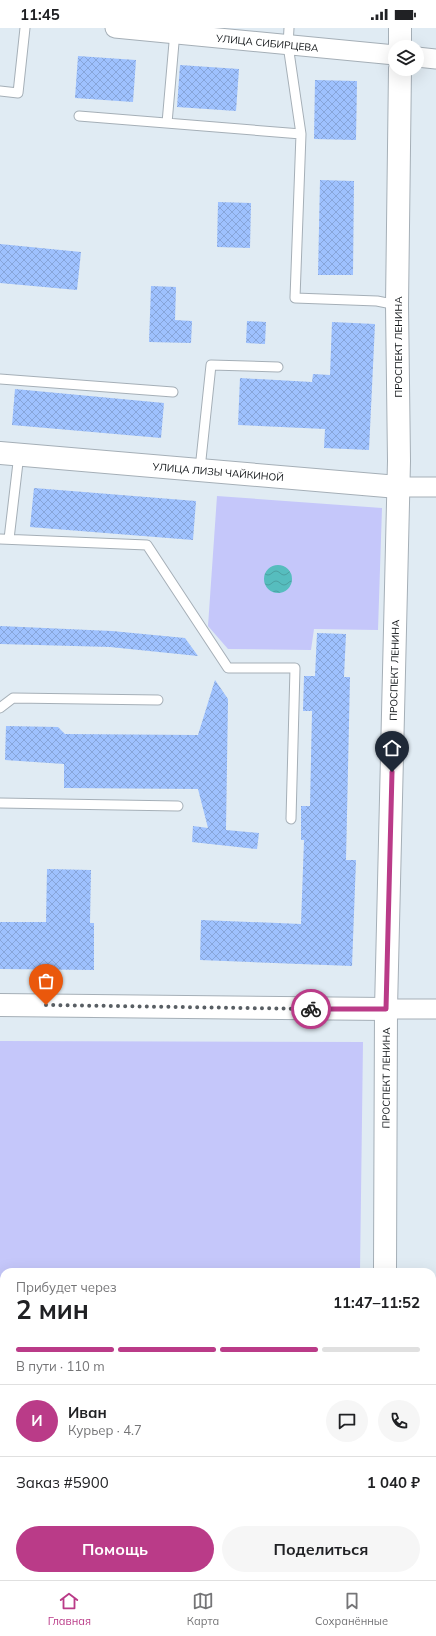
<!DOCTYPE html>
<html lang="ru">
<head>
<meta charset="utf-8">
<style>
  body { margin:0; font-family:Mulish,sans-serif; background:#f6f6f6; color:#202124; height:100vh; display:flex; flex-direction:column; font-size:15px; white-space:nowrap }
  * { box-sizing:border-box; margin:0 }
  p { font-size:13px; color:#757577 }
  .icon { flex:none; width:22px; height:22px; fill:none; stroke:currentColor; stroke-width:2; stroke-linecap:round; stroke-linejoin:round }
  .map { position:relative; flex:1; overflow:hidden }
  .drawer { position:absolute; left:0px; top:1240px; width:436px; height:312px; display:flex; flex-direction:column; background:#fff; border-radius:12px 12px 0 0; box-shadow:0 4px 16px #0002 }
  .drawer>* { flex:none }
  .fabs { position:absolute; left:388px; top:12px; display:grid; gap:8px }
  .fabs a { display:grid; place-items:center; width:36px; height:36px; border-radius:50%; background:#fff; box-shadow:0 4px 16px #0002; font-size:20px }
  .pin { position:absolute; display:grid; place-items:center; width:34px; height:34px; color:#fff; margin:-41px -17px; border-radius:50% 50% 50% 0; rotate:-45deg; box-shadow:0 0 4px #0007 }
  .pin .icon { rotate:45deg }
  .courier { position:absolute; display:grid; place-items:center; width:40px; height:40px; margin:-20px; border:3px solid #ba3b88; border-radius:50%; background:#fff; color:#222; box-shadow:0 1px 5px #0007 }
  .overview em { font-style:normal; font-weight:700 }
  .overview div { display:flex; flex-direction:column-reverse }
  .overview { display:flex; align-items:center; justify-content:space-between; height:68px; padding:0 16px }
  h1 { font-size:26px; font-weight:700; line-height:30px }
  .bar { display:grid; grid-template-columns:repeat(4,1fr); gap:6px 4px; align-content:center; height:48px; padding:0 16px }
  .bar i { height:5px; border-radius:3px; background:#e0e0e0 }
  .bar .active { background:#ba3b88 }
  .bar p { grid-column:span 4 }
  .line { display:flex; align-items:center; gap:10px; padding:0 16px; border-top:1px solid #e0e0e0 }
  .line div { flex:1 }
  .round { display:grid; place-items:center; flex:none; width:42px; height:42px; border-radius:21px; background:#f6f6f6 }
  .button { display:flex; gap:8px; margin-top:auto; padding:8px 16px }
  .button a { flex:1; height:46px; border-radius:24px; background:#ba3b88; color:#fff; font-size:16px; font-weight:700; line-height:46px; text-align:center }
  .button a+a { background:#f6f6f6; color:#202124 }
  .status { display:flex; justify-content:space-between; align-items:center; height:28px; padding:0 20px; background:#fff; direction:ltr }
  .status svg { height:11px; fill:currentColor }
  .menu { display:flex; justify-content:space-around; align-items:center; height:56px; border-top:1px solid #e0e0e0; background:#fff; font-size:11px; color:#757577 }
  .menu a { display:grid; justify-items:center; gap:2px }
  .menu .active { color:#ba3b88 }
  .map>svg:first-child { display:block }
  .green { fill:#c5c7fa }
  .water { fill:url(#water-waves) }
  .building { fill:url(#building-cross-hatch) }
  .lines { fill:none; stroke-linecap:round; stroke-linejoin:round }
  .service-casing { stroke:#a5afb7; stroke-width:11 }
  .minor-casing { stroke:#a5afb7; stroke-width:21 }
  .tertiary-casing { stroke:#a5afb7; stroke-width:24 }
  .primary-casing { stroke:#a5afb7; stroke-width:24 }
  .service { stroke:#fff; stroke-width:9 }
  .minor { stroke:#fff; stroke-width:19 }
  .tertiary { stroke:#fff; stroke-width:22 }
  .primary { stroke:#fff; stroke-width:22 }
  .done { stroke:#585e63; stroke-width:4; stroke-dasharray:0 7.2 }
  .route { stroke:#ba3b88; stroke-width:5 }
  .labels { text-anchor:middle; stroke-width:3; stroke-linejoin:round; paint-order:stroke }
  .street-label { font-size:10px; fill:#0e1215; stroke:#fff }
</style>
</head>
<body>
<div class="status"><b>11:45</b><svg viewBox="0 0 49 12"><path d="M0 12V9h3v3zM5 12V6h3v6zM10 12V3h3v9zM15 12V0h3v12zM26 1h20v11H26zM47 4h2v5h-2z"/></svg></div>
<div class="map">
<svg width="436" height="1552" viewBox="0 0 436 1552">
  <defs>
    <pattern id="water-waves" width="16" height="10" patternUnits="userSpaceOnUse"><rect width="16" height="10" fill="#56bdbe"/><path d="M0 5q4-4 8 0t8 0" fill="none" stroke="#4aa1a2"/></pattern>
    <pattern id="building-cross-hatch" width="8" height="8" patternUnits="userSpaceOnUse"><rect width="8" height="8" fill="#9ec1fe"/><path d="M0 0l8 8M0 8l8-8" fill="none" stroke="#87a5d9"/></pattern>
  </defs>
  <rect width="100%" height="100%" fill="#e0ebf3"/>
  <!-- green -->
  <path class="green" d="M217 468 382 480 378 602 314 601 311 622 228 621 208 598Z
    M0 1013 363 1014 360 1244H4V1355L0 1354Z"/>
  <!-- water -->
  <path class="water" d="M264 551a14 14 0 1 1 28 0a14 14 0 1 1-28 0Z
    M0 1396H4V1548H432V1508L436 1507V1552H0Z"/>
  <!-- building -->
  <path class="building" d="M78 28 136 32 133 74 75 70Z
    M180 37 239 41 236 83 177 79Z
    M315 52 357 53 356 112 314 111Z
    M320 152 354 153 353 247H318Z
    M218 174 251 175 250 220 217 219Z
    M0 216 81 224 77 262 0 255Z
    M151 258 176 259 175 292 192 293 191 315 149 314Z
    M247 293 266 294 265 316 246 315Z
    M332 294 375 296 369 422 324 420 325 401 238 397 240 350 312 354 313 346 330 347Z
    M15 361 164 375 161 410 12 397Z
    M34 460 196 473 193 512 30 499Z
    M0 598 112 603 185 610 198 628 110 619 0 616Z
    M317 605 346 606 344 649H350L346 832H356L352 938 200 932 201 892 301 896 304 812H301V778H310L312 683H303L304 648H315Z
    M215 652 228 671 226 802 259 805 257 821 192 814 193 798 208 800 198 761 64 760V736L5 732 6 698 58 699 65 706 198 707Z
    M47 841 91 842 90 895H94V942L0 941V894H46Z"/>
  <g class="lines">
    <!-- service casing -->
    <g class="service-casing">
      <path id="service" d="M289 0 288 17 301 106 295 270 377 273 397 277
        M0 63 18 65 25 0
        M79 88 301 106
        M167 95 175 3
        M0 351 173 364
        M200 441 211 337 278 339
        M0 511 147 517 228 640H295L291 791
        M9 511 19 426
        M0 680 13 670 158 672
        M0 775 178 778"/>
    </g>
    <!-- minor casing -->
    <g class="minor-casing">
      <g id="minor">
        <path id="s1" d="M115 0 395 27"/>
        <path d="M417 29 436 31"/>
        <path d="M398 459H436"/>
        <path d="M386 981H436"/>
      </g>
    </g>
    <!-- tertiary casing -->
    <g class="tertiary-casing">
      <g id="tertiary">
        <path id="s2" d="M0 425 398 459"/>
        <path d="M0 977 386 981"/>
      </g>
    </g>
    <!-- primary casing -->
    <g class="primary-casing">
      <g id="primary">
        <path d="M400 19V0"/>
        <path id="s3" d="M385 1244 386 981 399 433 397 277 400 41"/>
        <path d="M382 1552V1548"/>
      </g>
    </g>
    <!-- service -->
    <use href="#service" class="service"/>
    <!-- minor -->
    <use href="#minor" class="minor"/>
    <!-- tertiary -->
    <use href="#tertiary" class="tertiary"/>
    <!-- primary -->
    <use href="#primary" class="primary"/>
  </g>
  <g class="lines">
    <!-- done -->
    <path class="done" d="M46 977 311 981"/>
    <!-- route -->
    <path class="route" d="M311 981H386L392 744"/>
  </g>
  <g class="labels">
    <!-- street labels -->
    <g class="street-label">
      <text dy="4" stroke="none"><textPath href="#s1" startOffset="153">УЛИЦА СИБИРЦЕВА</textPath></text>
      <text transform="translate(398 319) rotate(-90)" y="4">ПРОСПЕКТ ЛЕНИНА</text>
      <text dy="4" stroke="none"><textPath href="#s2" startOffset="219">УЛИЦА ЛИЗЫ ЧАЙКИНОЙ</textPath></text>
      <text dy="4" stroke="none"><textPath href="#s3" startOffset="602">ПРОСПЕКТ ЛЕНИНА</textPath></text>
      <text dy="4" stroke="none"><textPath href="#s3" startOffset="194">ПРОСПЕКТ ЛЕНИНА</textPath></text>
    </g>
  </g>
</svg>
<div class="fabs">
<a><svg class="icon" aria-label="layers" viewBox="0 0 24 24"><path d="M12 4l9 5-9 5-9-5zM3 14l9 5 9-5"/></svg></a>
</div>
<div class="pin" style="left:46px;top:977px;background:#ea580c"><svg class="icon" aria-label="bag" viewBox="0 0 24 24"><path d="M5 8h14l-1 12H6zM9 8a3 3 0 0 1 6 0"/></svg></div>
<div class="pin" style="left:392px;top:744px;background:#1f2937"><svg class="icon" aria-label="home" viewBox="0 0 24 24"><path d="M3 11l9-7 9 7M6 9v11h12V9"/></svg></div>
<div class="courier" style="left:311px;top:981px"><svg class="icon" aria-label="bike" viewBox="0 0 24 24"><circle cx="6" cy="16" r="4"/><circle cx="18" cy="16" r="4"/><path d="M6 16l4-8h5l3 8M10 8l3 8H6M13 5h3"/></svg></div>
<section class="drawer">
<div class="overview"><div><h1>2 мин</h1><p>Прибудет через</p></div><em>11:47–11:52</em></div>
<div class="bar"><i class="active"></i><i class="active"></i><i class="active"></i><i></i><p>В пути · 110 m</p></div>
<div class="line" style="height:72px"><b class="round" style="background:#ba3b88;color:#fff">И</b><div><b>Иван</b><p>Курьер · 4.7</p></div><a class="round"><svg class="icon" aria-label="chat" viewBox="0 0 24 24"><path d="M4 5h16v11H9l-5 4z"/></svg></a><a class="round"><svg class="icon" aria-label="phone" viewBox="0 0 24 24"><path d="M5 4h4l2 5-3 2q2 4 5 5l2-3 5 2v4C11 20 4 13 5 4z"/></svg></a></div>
<div class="line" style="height:52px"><div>Заказ #5900</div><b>1 040 ₽</b></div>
<div class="button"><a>Помощь</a><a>Поделиться</a></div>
</section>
</div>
<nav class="menu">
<a class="active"><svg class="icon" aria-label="home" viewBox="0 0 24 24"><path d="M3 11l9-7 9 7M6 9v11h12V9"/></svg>Главная</a>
<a><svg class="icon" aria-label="map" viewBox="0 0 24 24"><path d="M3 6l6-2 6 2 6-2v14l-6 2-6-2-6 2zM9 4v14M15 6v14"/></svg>Карта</a>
<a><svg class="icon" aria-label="saved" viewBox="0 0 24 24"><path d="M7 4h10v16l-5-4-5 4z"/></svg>Сохранённые</a>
</nav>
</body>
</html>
